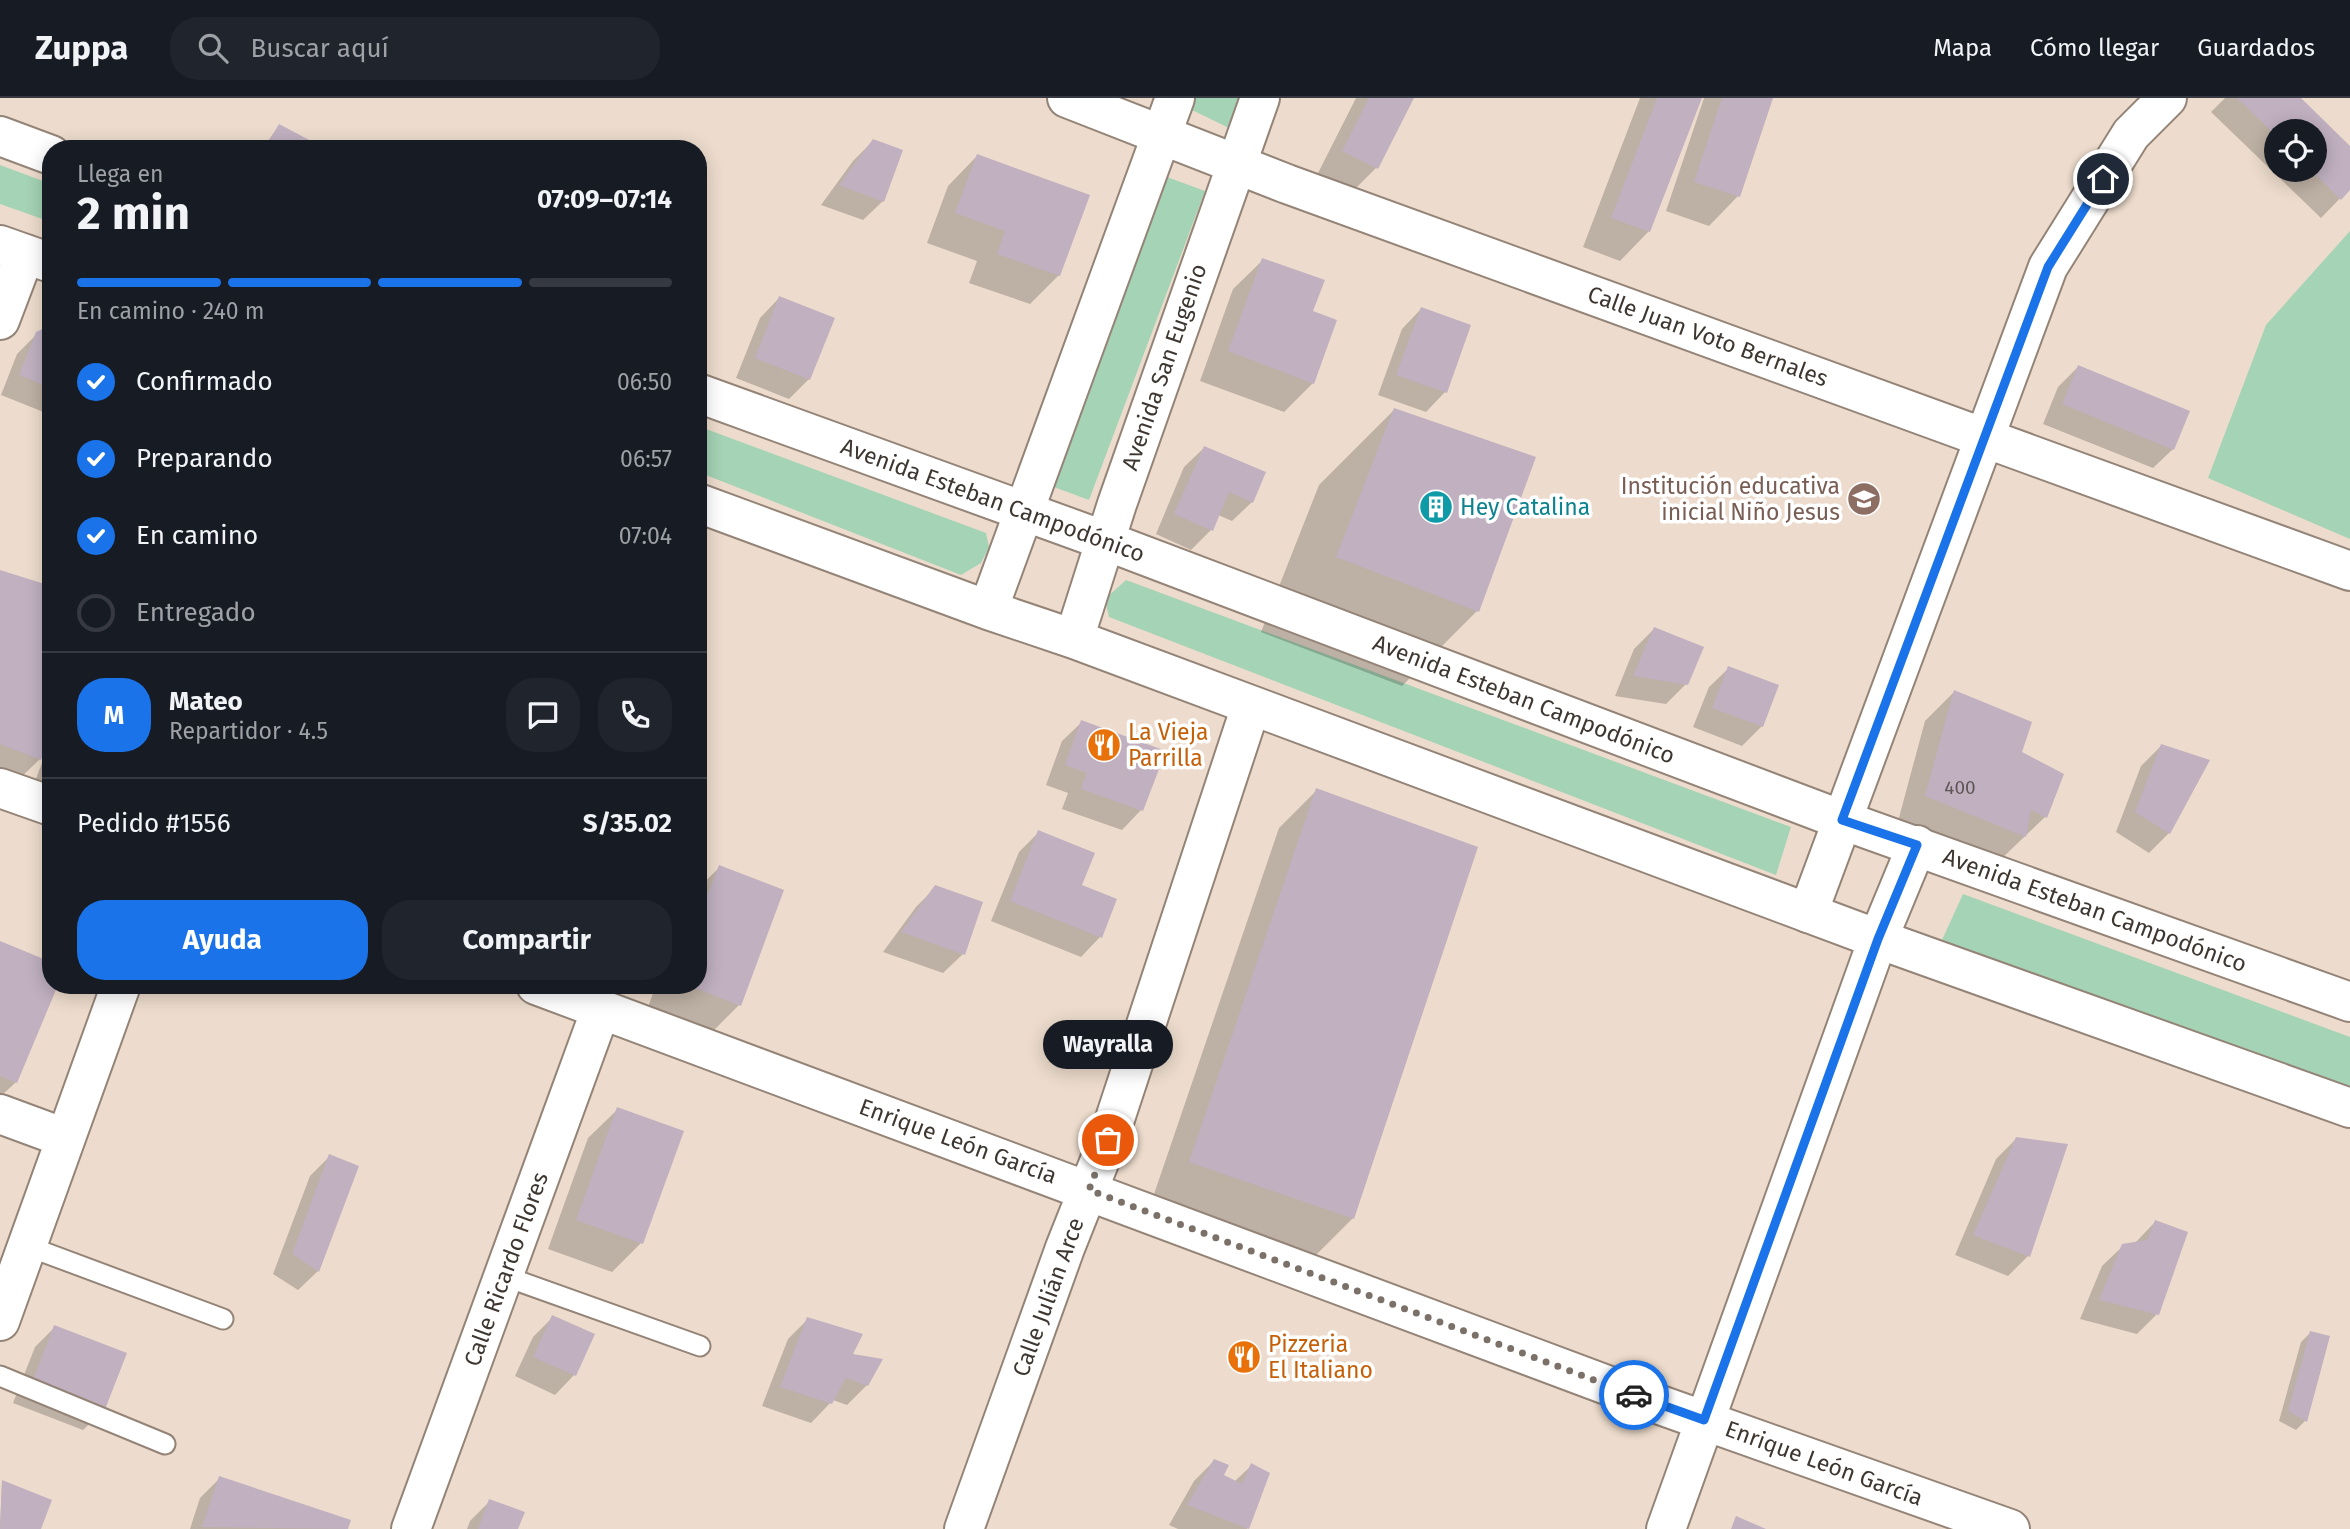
<!DOCTYPE html>
<html lang="es">
<head>
<meta charset="utf-8">
<style>
  body { margin:0; font-family:"Fira Sans",sans-serif; background:#20242c; color:#f1f3f6; height:100vh; display:flex; flex-direction:column; font-size:26px; white-space:nowrap }
  * { box-sizing:border-box; margin:0 }
  p { font-size:23px; color:#9ea1a6 }
  .icon { flex:none; width:38px; height:38px; fill:none; stroke:currentColor; stroke-width:2; stroke-linecap:round; stroke-linejoin:round }
  .map { position:relative; flex:1; overflow:hidden }
  .details { position:absolute; left:42px; top:42px; width:665px; height:854px; display:flex; flex-direction:column; background:#171b24; border-radius:28px; box-shadow:0 4px 18px #0003 }
  .details>* { flex:none }
  .buttons { position:absolute; left:2264px; top:21px; display:grid; gap:14px }
  .buttons a { display:grid; place-items:center; width:63px; height:63px; border-radius:50%; background:#171b24; box-shadow:0 4px 18px #0003; font-size:35px }
  .pin { position:absolute; display:grid; place-items:center; width:60px; height:60px; color:#fff; margin:-30px; border:4px solid #fff; border-radius:50%; box-shadow:0 2px 7px #0007 }
  .courier { position:absolute; display:grid; place-items:center; width:70px; height:70px; margin:-35px; border:5px solid #1a73e8; border-radius:50%; background:#fff; color:#222; box-shadow:0 2px 9px #0007 }
  .bubble { position:absolute; height:49px; border-radius:24px; background:#171b24; box-shadow:0 4px 18px #0003; font-size:23px; font-weight:700; line-height:49px; text-align:center }
  .summary em { font-style:normal; font-weight:700 }
  .summary div { display:flex; flex-direction:column-reverse }
  .summary { display:flex; align-items:center; justify-content:space-between; height:119px; padding:0 35px }
  h1 { font-size:46px; font-weight:700; line-height:52px }
  .bar { display:grid; grid-template-columns:repeat(4,1fr); gap:10px 7px; align-content:center; height:84px; padding:0 35px }
  .bar i { height:9px; border-radius:5px; background:#363941 }
  .bar .selected { background:#1a73e8 }
  .bar p { grid-column:span 4 }
  .line { display:flex; align-items:center; gap:18px; padding:0 35px; border-top:2px solid #363941 }
  .line div { flex:1 }
  .round { display:grid; place-items:center; flex:none; width:74px; height:74px; border-radius:28px; background:#20242c }
  ol { padding:0 35px; list-style:none }
  li { display:flex; align-items:center; gap:21px; height:77px }
  li p { margin-inline-start:auto }
  li .icon { padding:7px; border-radius:50%; background:#1a73e8; color:#fff; stroke-width:4 }
  li:last-child { color:#9ea1a6 }
  li i { width:38px; height:38px; border:4px solid #363941; border-radius:50% }
  .button { display:flex; gap:14px; margin-top:auto; padding:14px 35px }
  .button a { flex:1; height:80px; border-radius:28px; background:#1a73e8; color:#fff; font-size:28px; font-weight:700; line-height:80px; text-align:center }
  .button a+a { background:#20242c; color:#f1f3f6 }
  header { display:flex; align-items:center; gap:42px; box-sizing:border-box; height:98px; padding:0 35px; background:#171b24; border-bottom:2px solid #363941 }
  header strong { font-size:33px }
  nav { display:flex; gap:38px; margin-inline-start:auto; font-size:24px }
  .search { width:490px; height:63px; background:#20242c; display:flex; align-items:center; gap:18px; box-sizing:border-box; padding:0 24px; border-radius:28px; color:#9ea1a6; font-size:26px }
  .map>svg:first-child { display:block }
  .green { fill:#a5d3b5 }
  .shadow { fill:#0003; fill-rule:evenodd }
  .building { fill:#c0b0c0 }
  .lines { fill:none; stroke-linecap:round; stroke-linejoin:round }
  .lane-casing { stroke:#948477; stroke-width:23 }
  .street-casing { stroke:#948477; stroke-width:42 }
  .secondary-casing { stroke:#948477; stroke-width:42 }
  .lane { stroke:#fff; stroke-width:19 }
  .street { stroke:#fff; stroke-width:38 }
  .secondary { stroke:#fff; stroke-width:38 }
  .done { stroke:#7b7168; stroke-width:7; stroke-dasharray:0 12.6 }
  .route { stroke:#1a73e8; stroke-width:9 }
  .labels { text-anchor:middle; stroke-width:7; stroke-linejoin:round; paint-order:stroke }
  .number-label { font-size:19px; fill:#5e5555 }
  .street-label { font-size:23px; fill:#3e3731; stroke:#fff }
  .education-label { font-size:23px; fill:#785e54; stroke:#fff; text-anchor:end }
  .culture-label { font-size:23px; fill:#0d838f; stroke:#fff; text-anchor:start }
  .food-label { font-size:23px; fill:#c56008; stroke:#fff; text-anchor:start }
</style>
</head>
<body>
<header>
<strong>Zuppa</strong>
<div class="search"><svg class="icon" aria-label="search" viewBox="0 0 24 24"><circle cx="10" cy="10" r="6"/><path d="M15 15l6 6"/></svg>Buscar aquí</div>
<nav><a>Mapa</a><a>Cómo llegar</a><a>Guardados</a></nav>
</header>
<div class="map">
<svg width="2350" height="1431" viewBox="0 0 2350 1431">
  <rect width="100%" height="100%" fill="#eddccd"/>
  <!-- green -->
  <path class="green" d="M1195 0H1241L1229 30 1190 11Z
    M0 67 51 86V124L0 106Z
    M1167 79 1205 93 1089 402 1051 388Z
    M2350 133V441L2208 380 2266 227Z
    M698 328 986 435 989 449 981 465 961 477 698 374Z
    M1126 482 1791 729 1776 777 1109 519 1105 501Z
    M1963 796 2350 939V992L1942 842Z"/>
  <!-- shadow -->
  <path class="shadow" d="M1356 0H1412L1376 70 1347 99 1314 83Z
    M1640 0H1700L1649 133 1620 163 1583 149Z
    M1704 0H1771L1738 98 1709 128 1666 113Z
    M2225 0H2299L2350 50V90L2321 120 2211 14ZM2277 33H2315V72H2277Z
    M279 28 308 51H262Z
    M873 43 883 103 863 122 821 107 853 63Z
    M977 58 1059 177 1030 206 969 185 977 163 927 145 948 88Z
    M1263 162 1311 214 1313 285 1284 314 1200 283 1233 191Z
    M779 200 809 281 789 301 736 280 760 220Z
    M1421 211 1445 294 1426 314 1378 297 1402 231Z
    M51 229V317L1 297 17 256 37 236Z
    M2078 269 2173 351 2153 370 2043 326 2058 289Z
    M1394 312 1477 513 1402 588 1261 534 1319 387Z
    M1204 350 1252 404 1232 423 1218 417 1211 432 1191 452 1156 436 1184 369Z
    M0 474 40 661 10 690 0 686Z
    M1654 531 1686 586 1666 606 1615 598 1634 551Z
    M1729 570 1762 628 1742 648 1693 629 1709 589Z
    M1954 594 2020 655 2062 677 2045 719 1995 767 1897 727 1925 623Z
    M1082 624 1141 712 1122 732 1062 711 1068 695 1046 687 1062 643Z
    M51 641V692L34 686Z
    M2161 648 2169 735 2149 755 2116 734 2141 668Z
    M1317 692 1353 1120 1315 1158 1152 1102 1279 730Z
    M1039 734 1079 788 1100 839 1081 859 991 823 1019 754Z
    M720 769 739 907 710 936 647 912 656 887H698V790Z
    M936 789 963 856 943 875 883 854 916 809Z
    M0 845 16 984 0 999Z
    M618 1011 641 1145 612 1174 548 1151 588 1040Z
    M2016 1041 2028 1158 2008 1178 1955 1157 1996 1061Z
    M329 1059 318 1173 298 1192 273 1176 310 1078Z
    M2155 1124 2157 1216 2137 1236 2080 1221 2102 1168 2123 1148 2136 1144Z
    M553 1219 574 1277 555 1297 515 1278 533 1239Z
    M808 1221 850 1257 867 1287 847 1307 833 1302 811 1325 762 1308 788 1241Z
    M55 1229 103 1313 83 1332 13 1305 35 1249Z
    M2310 1235 2305 1323 2296 1332 2279 1323 2301 1244Z
    M1214 1363 1221 1378 1234 1384 1252 1367 1268 1376 1247 1431H1178L1169 1427 1194 1383Z
    M220 1380 348 1423 346 1431H190L200 1400Z
    M2 1384 39 1431H0Z
    M490 1403 516 1431H467L470 1423Z"/>
  <!-- building -->
  <path class="building" d="M1369 0H1414L1378 71 1342 53Z
    M1657 0H1702L1650 134 1611 120Z
    M1722 0H1773L1740 99 1694 84Z
    M2237 0H2301L2350 48V92L2341 102 2311 72H2315V33H2277V39Z
    M279 26 313 44 310 51H264Z
    M873 41 903 52 884 104 839 87Z
    M977 56 1090 97 1060 178 997 156 1005 133 955 115Z
    M1262 160 1325 182 1313 213 1337 222 1314 286 1228 253Z
    M779 198 835 220 810 282 755 260Z
    M1421 209 1471 227 1447 295 1396 277Z
    M51 227V290L19 277 36 234Z
    M2078 267 2190 313 2174 352 2062 306Z
    M1394 310 1536 359 1479 514 1336 459Z
    M1204 348 1266 374 1253 405 1229 394 1213 433 1174 416Z
    M0 472 51 488V635L41 662 0 646Z
    M1654 529 1704 549 1688 587 1633 578Z
    M1728 568 1779 587 1763 629 1712 610Z
    M1954 592 2032 624 2022 654 2064 676 2047 720 2031 712 2026 739 1925 698Z
    M1081 622 1166 653 1143 713 1081 691 1087 675 1065 667Z
    M2161 646 2210 662 2170 736 2135 714Z
    M1316 690 1478 749 1354 1121 1189 1064Z
    M1038 732 1095 755 1082 787 1117 801 1102 840 1010 803Z
    M719 767 784 792 741 908 687 887H698V822Z
    M935 787 983 804 965 857 901 834Z
    M0 843 51 864V887H58L17 985 0 978Z
    M617 1009 684 1033 643 1146 576 1122Z
    M2016 1039 2068 1046 2030 1159 1973 1137Z
    M329 1056 359 1068 319 1174 292 1156Z
    M2155 1122 2188 1134 2159 1217 2099 1202 2122 1146 2147 1142Z
    M552 1217 595 1236 576 1278 533 1259Z
    M807 1219 863 1236 853 1256 883 1261 868 1288 846 1280 832 1306 780 1289Z
    M54 1227 127 1255 104 1314 32 1285Z
    M2310 1233 2330 1238 2307 1324 2288 1313Z
    M1214 1361 1229 1367 1224 1377 1242 1386 1251 1365 1270 1375 1249 1431 1187 1407Z
    M219 1378 351 1422 348 1431 202 1429Z
    M2 1382 52 1402 41 1431H0Z
    M489 1401 525 1414 518 1431H478Z
    M1736 1418 1766 1431H1731Z"/>
  <g class="lines">
    <!-- lane casing -->
    <g class="lane-casing">
      <path id="lane" d="M27 1148 223 1221
        M504 1178 700 1248
        M0 1278 165 1346"/>
    </g>
    <!-- street casing -->
    <g class="street-casing">
      <path id="street" d="M1067 0 1287 86 2350 473
        M0 222 25 156
        M0 690 51 708
        M1808 815 2048 169 2131 36 2167 0
        M536 887 1663 1308 2010 1431
        M0 1016 65 1040
        M0 1223 121 887
        M411 1431 601 911
        M964 1431 1065 1150 1108 1042 1251 608
        M1666 1431 1878 841 1917 747"/>
    </g>
    <!-- secondary casing -->
    <g class="secondary-casing">
      <path id="secondary" d="M0 38 51 57
        M0 147 51 165
        M698 295 1106 443 1842 722 2350 904
        M698 405 988 512 1074 541 1878 841 2350 1010
        M988 512 1175 0
        M1074 541 1117 406 1260 0"/>
    </g>
    <!-- lane -->
    <use href="#lane" class="lane"/>
    <!-- street -->
    <use href="#street" class="street"/>
    <!-- secondary -->
    <use href="#secondary" class="secondary"/>
  </g>
  <g class="lines">
    <!-- done -->
    <path class="done" d="M1108 1042 1089 1092 1634 1297"/>
    <!-- route -->
    <path class="route" d="M1634 1297 1704 1322 1878 841 1917 747 1842 722 2048 169 2103 81"/>
  </g>
  <!-- icons -->
  <defs>
    <g id="school-disc" transform="scale(1.75)"><circle r="9.5" fill="#8d6e63" stroke="#fff"/><path d="M0-5L7-2L0 1L-7-2ZM-4 1L0 2.5L4 1V4Q0 6-4 4Z" fill="#fff"/></g>
    <g id="building-disc" transform="scale(1.75)"><circle r="9.5" fill="#0f9aa8" stroke="#fff"/><path d="M-4-6H4V6H1V3H-1V6H-4ZM-2.5-4.3h1.7v1.8h-1.7ZM.8-4.3h1.7v1.8H.8ZM-2.5-1h1.7V.8h-1.7ZM.8-1h1.7V.8H.8Z" fill="#fff"/></g>
    <g id="restaurant-disc" transform="scale(1.75)"><circle r="9.5" fill="#e8710a" stroke="#fff"/><path d="M-5-6h1v4h1v-4h1v4h1v-4h1v5L-1.5 .5V6h-2V.5L-5-1ZM5-6V6H3V1.5H1.5Q1.5-4 5-6Z" fill="#fff"/></g>
  </defs>
  <g fill-rule="evenodd">
    <use href="#school-disc" x="1864" y="401"/>
    <use href="#building-disc" x="1436" y="409"/>
    <use href="#restaurant-disc" x="1104" y="647"/>
    <use href="#restaurant-disc" x="1244" y="1259"/>
  </g>
  <g class="labels">
    <!-- number labels -->
    <g class="number-label">
      <text x="1960" y="696">400</text>
    </g>
    <!-- street labels -->
    <g class="street-label">
      <text transform="translate(1708 238) rotate(20)" y="8">Calle Juan Voto Bernales</text>
      <text transform="translate(1164 269) rotate(-71)" y="8">Avenida San Eugenio</text>
      <text transform="translate(993 402) rotate(20)" y="8">Avenida Esteban Campodónico</text>
      <text transform="translate(1524 601) rotate(21)" y="8">Avenida Esteban Campodónico</text>
      <text transform="translate(2095 812) rotate(20)" y="8">Avenida Esteban Campodónico</text>
      <text transform="translate(958 1043) rotate(20)" y="8">Enrique León García</text>
      <text transform="translate(506 1171) rotate(-70)" y="8">Calle Ricardo Flores</text>
      <text transform="translate(1048 1199) rotate(-70)" y="8">Calle Julián Arce</text>
      <text transform="translate(1824 1365) rotate(20)" y="8">Enrique León García</text>
    </g>
    <!-- education labels -->
    <g class="education-label">
      <text x="1840" y="396">Institución educativa<tspan x="1840" dy="26">inicial Niño Jesus</tspan></text>
    </g>
    <!-- culture labels -->
    <g class="culture-label">
      <text x="1460" y="417">Hey Catalina</text>
    </g>
    <!-- food labels -->
    <g class="food-label">
      <text x="1128" y="642">La Vieja<tspan x="1128" dy="26">Parrilla</tspan></text>
      <text x="1268" y="1254">Pizzeria<tspan x="1268" dy="26">El Italiano</tspan></text>
    </g>
  </g>
</svg>
<div class="buttons">
<a><svg class="icon" aria-label="locate" viewBox="0 0 24 24"><circle cx="12" cy="12" r="6"/><path d="M12 2v4M12 18v4M2 12h4M18 12h4"/></svg></a>
</div>
<div class="pin" style="left:1108px;top:1042px;background:#ea580c"><svg class="icon" aria-label="bag" viewBox="0 0 24 24"><path d="M5 8h14l-1 12H6zM9 8a3 3 0 0 1 6 0"/></svg></div>
<div class="pin" style="left:2103px;top:81px;background:#1f2937"><svg class="icon" aria-label="home" viewBox="0 0 24 24"><path d="M3 11l9-7 9 7M6 9v11h12V9"/></svg></div>
<div class="courier" style="left:1634px;top:1297px"><svg class="icon" aria-label="car" viewBox="0 0 24 24"><path d="M5 17H2v-5l4-1 3-4h7l3 4 3 1v5h-3M9 17h6M6 11h13"/><circle cx="7" cy="17" r="2"/><circle cx="17" cy="17" r="2"/></svg></div>
<div class="bubble" style="left:1043px;top:922px;width:130px">Wayralla</div>
<section class="details">
<div class="summary"><div><h1>2 min</h1><p>Llega en</p></div><em>07:09–07:14</em></div>
<div class="bar"><i class="selected"></i><i class="selected"></i><i class="selected"></i><i></i><p>En camino · 240 m</p></div>
<ol>
<li><svg class="icon" aria-label="check" viewBox="0 0 24 24"><path d="M5 12l5 5 9-10"/></svg>Confirmado<p>06:50</p></li>
<li><svg class="icon" aria-label="check" viewBox="0 0 24 24"><path d="M5 12l5 5 9-10"/></svg>Preparando<p>06:57</p></li>
<li><svg class="icon" aria-label="check" viewBox="0 0 24 24"><path d="M5 12l5 5 9-10"/></svg>En camino<p>07:04</p></li>
<li><i></i>Entregado</li>
</ol>
<div class="line" style="height:126px"><b class="round" style="background:#1a73e8;color:#fff">M</b><div><b>Mateo</b><p>Repartidor · 4.5</p></div><a class="round"><svg class="icon" aria-label="chat" viewBox="0 0 24 24"><path d="M4 5h16v11H9l-5 4z"/></svg></a><a class="round"><svg class="icon" aria-label="phone" viewBox="0 0 24 24"><path d="M5 4h4l2 5-3 2q2 4 5 5l2-3 5 2v4C11 20 4 13 5 4z"/></svg></a></div>
<div class="line" style="height:91px"><div>Pedido #1556</div><b>S/35.02</b></div>
<div class="button"><a>Ayuda</a><a>Compartir</a></div>
</section>
</div>
</body>
</html>
